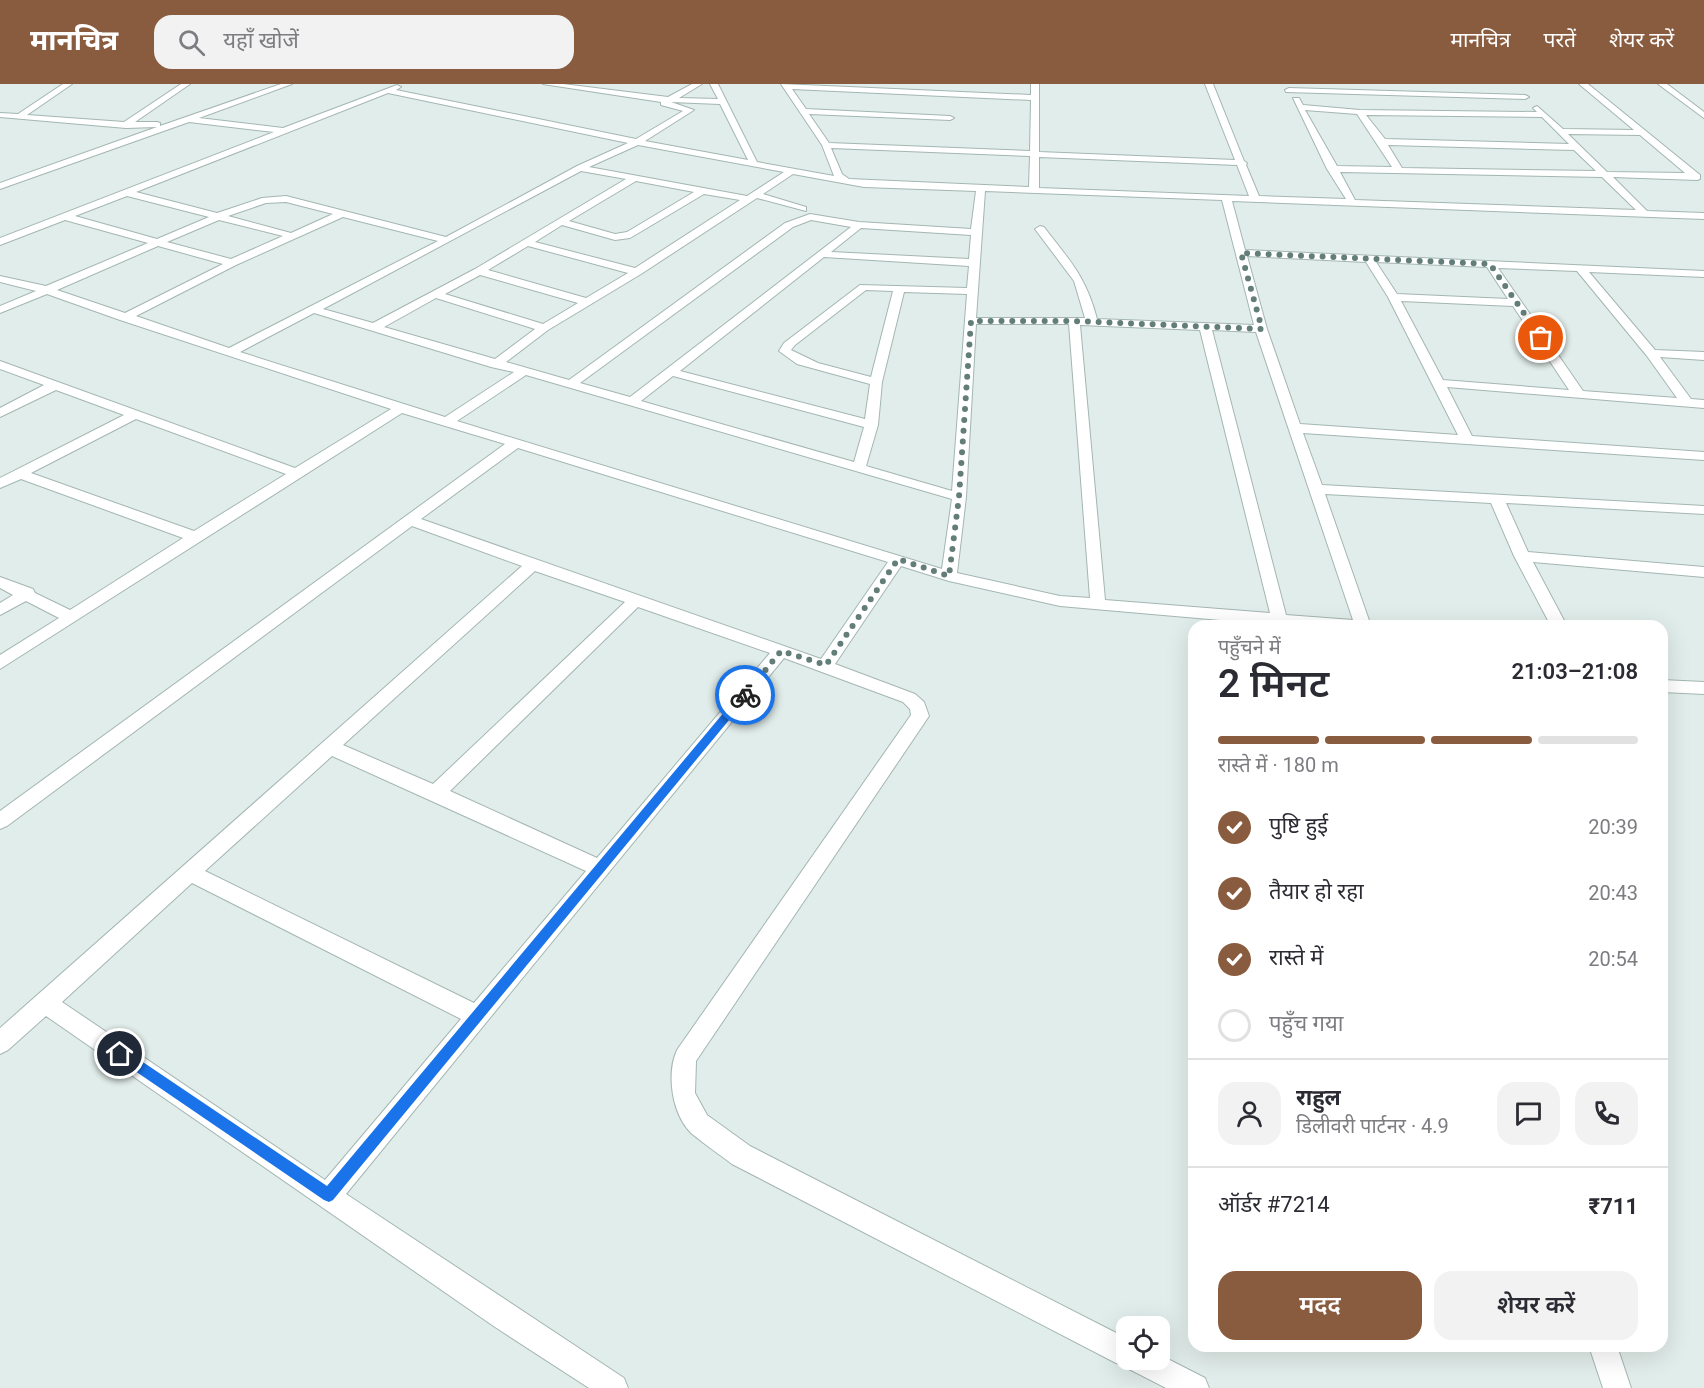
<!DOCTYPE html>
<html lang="hi">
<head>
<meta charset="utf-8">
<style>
  body { margin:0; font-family:Roboto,"Noto Sans Devanagari",sans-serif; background:#f2f2f3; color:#2b2b33; height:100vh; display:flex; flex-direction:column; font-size:22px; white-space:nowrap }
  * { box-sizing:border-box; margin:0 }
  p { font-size:20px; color:#7c7c81 }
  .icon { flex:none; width:33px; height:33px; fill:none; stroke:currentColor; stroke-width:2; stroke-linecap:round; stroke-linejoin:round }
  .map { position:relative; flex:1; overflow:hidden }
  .drawer { position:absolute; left:1188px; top:536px; width:480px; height:732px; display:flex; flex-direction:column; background:#fff; border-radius:18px; box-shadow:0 6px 24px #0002 }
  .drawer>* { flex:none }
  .controls { position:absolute; left:1116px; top:1232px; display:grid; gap:12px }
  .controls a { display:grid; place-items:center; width:54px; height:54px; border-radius:12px; background:#fff; box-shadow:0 6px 24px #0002; font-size:30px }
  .pin { position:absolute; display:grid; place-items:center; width:51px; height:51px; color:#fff; margin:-26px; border:3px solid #fff; border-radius:50%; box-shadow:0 2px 6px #0007 }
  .courier { position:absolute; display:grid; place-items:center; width:60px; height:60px; margin:-30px; border:4px solid #1a73e8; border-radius:50%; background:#fff; color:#222; box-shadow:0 2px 8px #0007 }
  .headline em { font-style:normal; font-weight:600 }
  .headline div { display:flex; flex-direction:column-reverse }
  .headline { display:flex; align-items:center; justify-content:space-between; height:102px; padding:0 30px }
  h1 { font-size:39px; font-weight:600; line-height:45px }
  .bar { display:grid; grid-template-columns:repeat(4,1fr); gap:9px 6px; align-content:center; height:72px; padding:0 30px }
  .bar i { height:8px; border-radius:4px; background:#e1e1e2 }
  .bar .active { background:#8a5c3f }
  .bar p { grid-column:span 4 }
  .line { display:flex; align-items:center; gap:15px; padding:0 30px; border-top:2px solid #e1e1e2 }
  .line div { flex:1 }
  .round { display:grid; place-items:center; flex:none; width:63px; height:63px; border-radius:18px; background:#f2f2f3 }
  ol { padding:0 30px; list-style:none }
  li { display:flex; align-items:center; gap:18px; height:66px }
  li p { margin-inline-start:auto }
  li .icon { padding:6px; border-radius:50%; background:#8a5c3f; color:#fff; stroke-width:4 }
  li:last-child { color:#7c7c81 }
  li i { width:33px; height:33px; border:3px solid #e1e1e2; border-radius:50% }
  .action { display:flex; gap:12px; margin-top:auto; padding:12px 30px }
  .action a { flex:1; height:69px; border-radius:18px; background:#8a5c3f; color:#fff; font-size:24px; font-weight:600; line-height:69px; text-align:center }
  .action a+a { background:#f2f2f3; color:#2b2b33 }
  header { display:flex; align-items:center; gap:36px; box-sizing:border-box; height:84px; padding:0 30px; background:#8a5c3f; color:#fff }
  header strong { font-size:28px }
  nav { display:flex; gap:33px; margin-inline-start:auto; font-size:21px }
  .search { width:420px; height:54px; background:#f2f2f3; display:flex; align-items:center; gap:15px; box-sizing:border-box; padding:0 21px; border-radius:18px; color:#7c7c81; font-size:22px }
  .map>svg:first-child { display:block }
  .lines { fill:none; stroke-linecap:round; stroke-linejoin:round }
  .street-casing { stroke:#a3b6b2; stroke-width:2 }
  .street { fill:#fff; fill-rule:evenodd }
  .route { fill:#1a73e8 }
  .done { stroke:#637d79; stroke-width:6; stroke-dasharray:0 10.8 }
</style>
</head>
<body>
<header>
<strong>मानचित्र</strong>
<div class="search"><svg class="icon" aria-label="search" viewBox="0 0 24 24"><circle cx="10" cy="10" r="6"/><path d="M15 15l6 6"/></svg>यहाँ खोजें</div>
<nav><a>मानचित्र</a><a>परतें</a><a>शेयर करें</a></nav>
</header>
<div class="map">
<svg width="1704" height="1304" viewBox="0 0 1704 1304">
  <rect width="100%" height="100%" fill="#e1edea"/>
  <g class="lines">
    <!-- street casing -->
    <g class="street-casing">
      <path id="street" d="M63 0H72L27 31 124 38 181 0H190L135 38H157L160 39V42L281 0H292L199 34 283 44 397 1 401 3 396 6 636 55 683 27 661 21V18L543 0H563L668 13 692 0H702L679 14 718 15 710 0H718L757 78 834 92 822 61 781 0 1031 11V0H1039V68L1235 76 1205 0H1213L1244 77 1247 79 1246 81 1259 112 1346 115 1327 85 1293 14H1299L1303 21 1360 26 1537 28 1533 24 1537 22 1563 45 1634 46 1579 0H1588L1700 91V95L1697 96 1613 93 1647 127 1704 129V135L1232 117 1245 166 1704 187V193L1589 188 1655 266 1704 268V276L1660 273 1691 315 1704 316V324L1447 303 1472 352 1704 368V376L1303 349 1322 401 1704 422V430L1506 419 1528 468 1704 483V493L1533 478 1567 542H1551L1514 472 1491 419 1325 410 1371 542H1288L1060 522 949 497 901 482 835 580 915 610 924 618 929 632 696 977 695 1009 707 1031 750 1062 1126 1254V1275H1160V1271L1205 1294 1209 1304H1166L1129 1285 1128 1282 1116 1279 732 1080C719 1070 704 1060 691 1049 672 1030 666 990 677 966L911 631 910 625 903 618 784 574 346 1110 624 1294 628 1304H589L495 1243 46 932 8 966 0 970V944L522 482 412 442 7 742 0 745V727L505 360 402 329 0 585V571L59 534 26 517 0 531V519L13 511 0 504V493L33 505 35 509 70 526 183 454 21 395 0 404V394L124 331 56 306 0 333V324L44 301 0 285V277L295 384 391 325 120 236 47 210 0 229V222L36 207 0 198V192L46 202 148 159 65 136 0 161V154L274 48 189 38 0 105V99L157 43 126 44 0 33V29L18 30ZM792 5 1031 16 1030 67 829 59 809 30 950 36 954 34 950 32 806 25ZM388 9 628 59 577 82 446 153 286 112 262 114 217 129 136 108ZM671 18 720 20 748 76 645 57 694 26ZM1305 26 1357 30 1392 83 1337 82ZM1366 31 1542 33 1569 60 1385 55ZM1568 50 1640 51 1685 89 1607 88ZM638 61 784 88 747 112 589 83ZM1388 61 1574 66 1596 87 1402 84ZM831 64 1030 72 1029 103 849 95 842 90ZM1039 73 1237 81 1249 112 1039 104ZM581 87 626 95 475 185 373 239 323 225ZM1340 88 1602 93 1636 126 1355 116ZM793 90 864 103 976 107 971 145 859 138 810 130 785 139 569 296 506 278 548 246 641 190 757 114 806 127V123L763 110ZM636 97 694 108 627 148 615 150 569 137ZM985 107 1222 116 1254 241 1097 235C1086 192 1069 176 1044 143L1040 142 1035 145 1074 197 1085 234H976ZM704 110 740 116 635 184 535 158 562 141 615 156 630 154ZM127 112 209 133 157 155 75 132ZM286 118 333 130 291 149 228 132 266 119ZM343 133 438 157 229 264 136 232 236 181ZM219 136 283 152 231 175 167 158ZM811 136 851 143 630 313 580 299 793 143ZM861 144 971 151 969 175 831 168ZM158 162 223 180 125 229 57 206ZM528 162 628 189 586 214 488 186ZM1247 172 1366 178 1388 213 1458 351 1300 340 1267 245ZM824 173 969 182 967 204 860 201 784 259 779 267 797 280 870 300 865 335 680 287ZM1376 178 1487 183 1508 215 1397 210ZM1498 184 1577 187 1647 272 1677 314 1583 307ZM480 191 578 219 543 240 445 210ZM866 206 893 207 871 293 818 279 791 266 795 261ZM904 208 967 210 952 407 866 382 878 341 882 298ZM436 214 535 245 495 275 384 243ZM1401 217 1513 222 1569 306 1443 296ZM314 229 491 283 514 288 445 333 240 268ZM976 240H1069L1090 514 1060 512 957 489 966 413ZM1080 241 1200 246 1270 529 1105 516ZM1212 246 1256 248 1353 536 1286 531ZM526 291 952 415 942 485 457 337ZM673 292 864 343 854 378 641 317ZM136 335 286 390 194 447 31 389ZM518 364 888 478 821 575 421 435ZM535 487 625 518 433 700 343 661ZM638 523 770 569 597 774 450 707ZM332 672 586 787 474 919 205 787ZM192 799 461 935 325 1096 62 918Z
        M1658 0H1667L1704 28V34Z
        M1289 4 1525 11 1529 13 1525 15 1286 8 1285 6Z
        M1662 596 1704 598V610L1662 608Z
        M1589 1262H1617L1631 1304H1603Z"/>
    </g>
    <!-- street -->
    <use href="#street" class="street"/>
  </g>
  <!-- route -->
  <path class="route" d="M745 607 748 608V613L333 1116 329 1118 324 1116 116 974 114 970 116 966H125L327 1102 741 608Z"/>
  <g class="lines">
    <!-- done -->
    <path class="done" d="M745 611 781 567 826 581 898 475 949 492 959 413 971 237H1074L1262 245 1241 169 1490 180 1541 254"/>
  </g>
</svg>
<div class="controls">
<a><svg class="icon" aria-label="locate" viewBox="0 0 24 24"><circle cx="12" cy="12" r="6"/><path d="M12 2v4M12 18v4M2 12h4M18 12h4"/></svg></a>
</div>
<div class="pin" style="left:1541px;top:254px;background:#ea580c"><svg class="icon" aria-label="bag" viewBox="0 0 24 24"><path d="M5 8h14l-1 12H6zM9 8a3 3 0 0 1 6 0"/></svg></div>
<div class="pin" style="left:120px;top:970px;background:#1f2937"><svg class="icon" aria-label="home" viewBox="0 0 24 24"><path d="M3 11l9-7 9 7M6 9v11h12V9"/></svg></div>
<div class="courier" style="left:745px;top:611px"><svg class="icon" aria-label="bike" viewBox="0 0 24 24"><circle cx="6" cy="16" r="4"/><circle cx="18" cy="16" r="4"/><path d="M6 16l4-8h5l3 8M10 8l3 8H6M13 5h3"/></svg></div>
<section class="drawer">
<div class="headline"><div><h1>2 मिनट</h1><p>पहुँचने में</p></div><em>21:03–21:08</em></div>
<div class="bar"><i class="active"></i><i class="active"></i><i class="active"></i><i></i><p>रास्ते में · 180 m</p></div>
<ol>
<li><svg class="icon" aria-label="check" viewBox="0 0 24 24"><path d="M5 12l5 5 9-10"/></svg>पुष्टि हुई<p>20:39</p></li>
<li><svg class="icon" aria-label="check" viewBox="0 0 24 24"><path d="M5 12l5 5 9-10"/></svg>तैयार हो रहा<p>20:43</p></li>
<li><svg class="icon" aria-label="check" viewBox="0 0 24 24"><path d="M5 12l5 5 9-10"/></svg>रास्ते में<p>20:54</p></li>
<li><i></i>पहुँच गया</li>
</ol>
<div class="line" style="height:108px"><a class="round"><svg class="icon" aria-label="person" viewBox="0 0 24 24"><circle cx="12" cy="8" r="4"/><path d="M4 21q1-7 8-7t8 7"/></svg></a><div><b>राहुल</b><p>डिलीवरी पार्टनर · 4.9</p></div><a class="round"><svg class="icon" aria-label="chat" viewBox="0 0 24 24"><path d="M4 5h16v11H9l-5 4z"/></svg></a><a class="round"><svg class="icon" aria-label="phone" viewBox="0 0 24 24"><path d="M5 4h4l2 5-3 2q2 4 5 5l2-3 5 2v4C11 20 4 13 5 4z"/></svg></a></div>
<div class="line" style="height:78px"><div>ऑर्डर #7214</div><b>₹711</b></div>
<div class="action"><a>मदद</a><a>शेयर करें</a></div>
</section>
</div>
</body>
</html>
